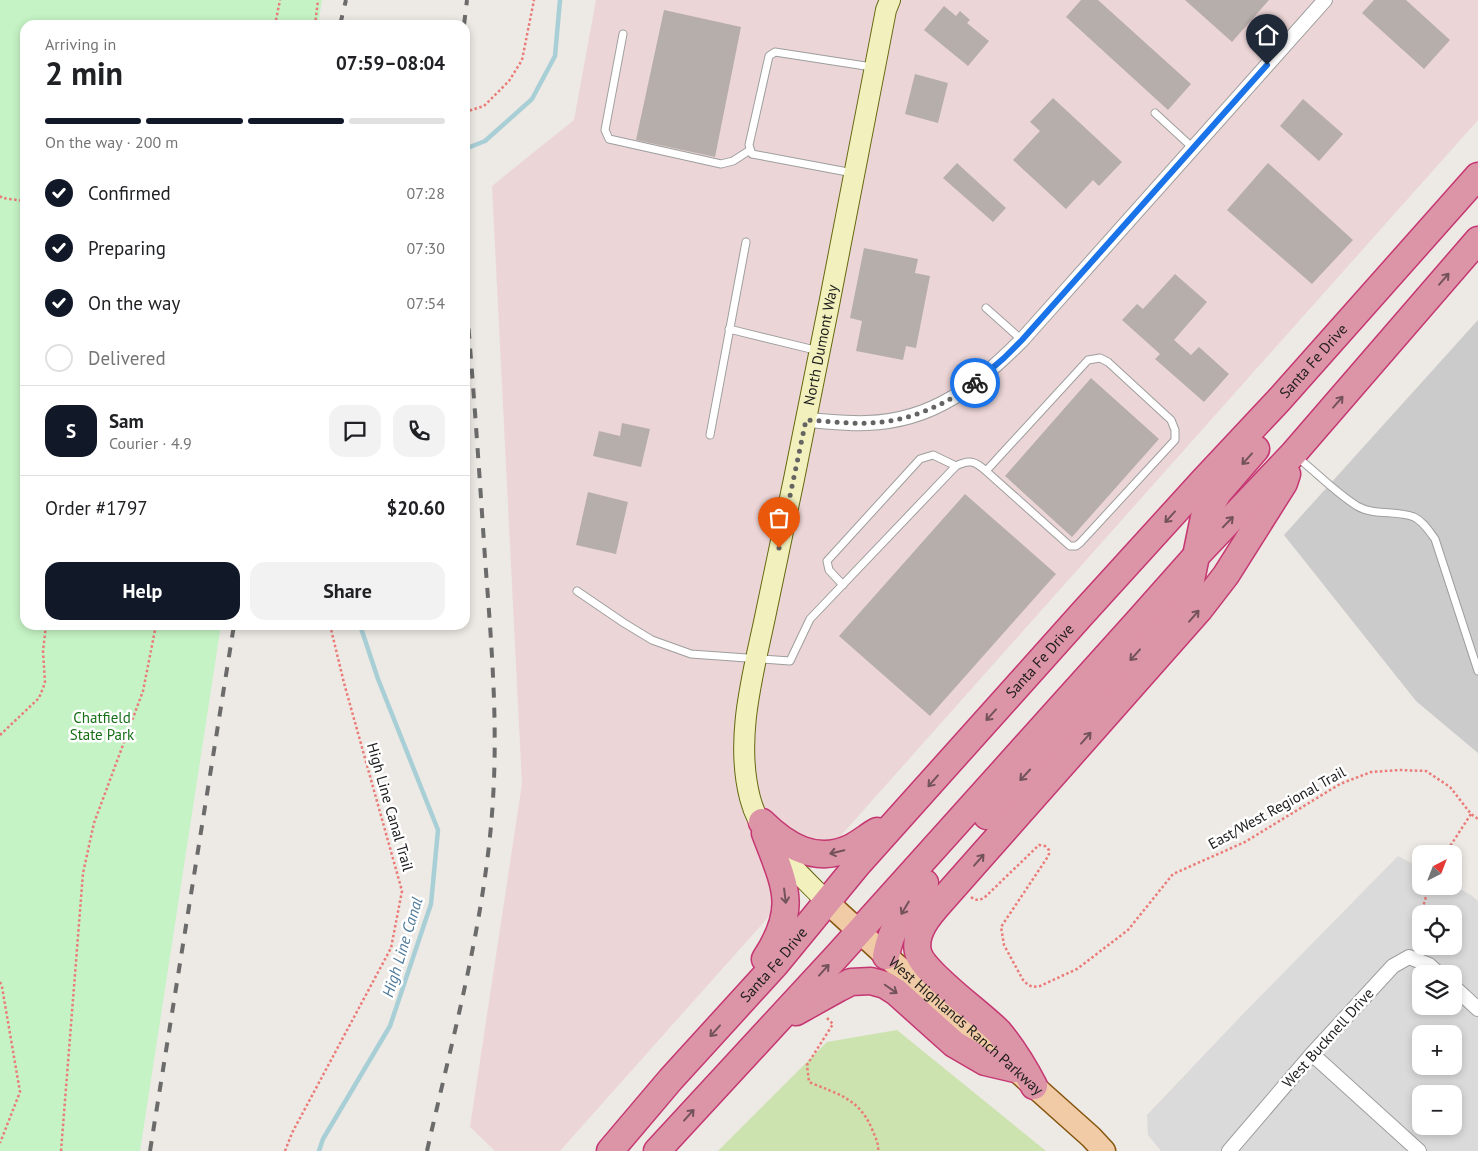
<!DOCTYPE html>
<html lang="en">
<head>
<meta charset="utf-8">
<style>
  body { margin:0; font-family:"PT Sans",sans-serif; background:#f2f2f2; color:#202124; height:100vh; display:flex; flex-direction:column; font-size:19px; white-space:nowrap }
  * { box-sizing:border-box; margin:0 }
  p { font-size:16px; color:#757577 }
  .icon { flex:none; width:28px; height:28px; fill:none; stroke:currentColor; stroke-width:2; stroke-linecap:round; stroke-linejoin:round }
  .map { position:relative; flex:1; overflow:hidden }
  .drawer { position:absolute; left:20px; top:20px; width:450px; height:610px; display:flex; flex-direction:column; background:#fff; border-radius:15px; box-shadow:0 2px 8px #0003 }
  .drawer>* { flex:none }
  .needle { width:32px; rotate:42deg }
  .fabs { position:absolute; left:1412px; top:845px; display:grid; gap:10px }
  .fabs a { display:grid; place-items:center; width:50px; height:50px; border-radius:10px; background:#fff; box-shadow:0 2px 8px #0003; font-size:25px }
  .pin { position:absolute; display:grid; place-items:center; width:42px; height:42px; color:#fff; margin:-51px -21px; border-radius:50% 50% 50% 0; rotate:-45deg; box-shadow:0 0 5px #0007 }
  .pin .icon { rotate:45deg }
  .courier { position:absolute; display:grid; place-items:center; width:50px; height:50px; margin:-25px; border:4px solid #1a73e8; border-radius:50%; background:#fff; color:#222; box-shadow:0 1px 6px #0007 }
  .head em { font-style:normal; font-weight:700 }
  .head div { display:flex; flex-direction:column-reverse }
  .head { display:flex; align-items:center; justify-content:space-between; height:85px; padding:0 25px }
  h1 { font-size:32px; font-weight:700; line-height:38px }
  .bar { display:grid; grid-template-columns:repeat(4,1fr); gap:8px 5px; align-content:center; height:60px; padding:0 25px }
  .bar i { height:6px; border-radius:4px; background:#e0e0e0 }
  .bar .on { background:#111827 }
  .bar p { grid-column:span 4 }
  .line { display:flex; align-items:center; gap:12px; padding:0 25px; border-top:1px solid #e0e0e0 }
  .line div { flex:1 }
  .round { display:grid; place-items:center; flex:none; width:52px; height:52px; border-radius:15px; background:#f2f2f2 }
  ol { padding:0 25px; list-style:none }
  li { display:flex; align-items:center; gap:15px; height:55px }
  li p { margin-inline-start:auto }
  li .icon { padding:5px; border-radius:50%; background:#111827; color:#fff; stroke-width:4 }
  li:last-child { color:#757577 }
  li i { width:28px; height:28px; border:2px solid #e0e0e0; border-radius:50% }
  .primary-button { display:flex; gap:10px; margin-top:auto; padding:10px 25px }
  .primary-button a { flex:1; height:58px; border-radius:15px; background:#111827; color:#fff; font-size:20px; font-weight:700; line-height:58px; text-align:center }
  .primary-button a+a { background:#f2f2f2; color:#202124 }
  .map>svg:first-child { display:block }
  .residential { fill:#dbdada; fill-rule:evenodd }
  .commercial { fill:#ecd5d6 }
  .religious { fill:#cbcbcb }
  .grass { fill:#cce2af }
  .park { fill:#c5f3c5 }
  .lines { fill:none; stroke-linecap:round; stroke-linejoin:round }
  .stream { stroke:#a9cfd6; stroke-width:4.5 }
  .building { fill:#b6aeaa }
  .lane-casing { stroke:#9e9e9e; stroke-width:9 }
  .street-casing { stroke:#9e9e9e; stroke-width:16 }
  .secondary-casing { stroke:#656811; stroke-width:22 }
  .primary-casing { stroke:#865610; stroke-width:25 }
  .highway-casing { stroke:#c53772; stroke-width:29 }
  .path { stroke:#ea7b78; stroke-width:2.5; stroke-dasharray:2.5 2.5; stroke-linecap:butt }
  .lane { stroke:#fff; stroke-width:7 }
  .street { stroke:#fff; stroke-width:14 }
  .secondary { stroke:#f2f1bd; stroke-width:20 }
  .primary { stroke:#f1cba5; stroke-width:22 }
  .highway { stroke:#dc94a7; stroke-width:26 }
  .rail { stroke:#6b6b6b; stroke-width:4; stroke-dasharray:10 10; stroke-linecap:butt }
  .oneway { stroke:#73535b }
  .done { stroke:#666463; stroke-width:5; stroke-dasharray:0 9 }
  .route { stroke:#1a73e8; stroke-width:6 }
  .labels { text-anchor:middle; stroke-width:5; stroke-linejoin:round; paint-order:stroke }
  .street-label { font-size:15px; fill:#1d1d1d; stroke:#fff }
  .park-label { font-size:15px; fill:#176f18; stroke:#fff }
  .water-label { font-size:16px; font-style:italic; fill:#517b9b; stroke:#fff }
</style>
</head>
<body>
<div class="map">
<svg width="1478" height="1151" viewBox="0 0 1478 1151">
  <rect width="100%" height="100%" fill="#ede9e4"/>
  <!-- residential -->
  <path class="residential" d="M1398 856 1421 868V886H1454L1471 895 1478 901V1151H1161L1148 1135 1147 1115 1242 1015ZM1421 914H1454V946H1421ZM1421 974H1454V1006H1421ZM1421 1034H1454V1066H1421ZM1421 1094H1454V1126H1421Z"/>
  <!-- commercial -->
  <path class="commercial" d="M596 0H1478V120L560 1151H495L470 1127 522 784 492 186 574 120Z"/>
  <!-- religious -->
  <path class="religious" d="M1478 320V753L1416 701 1284 535Z"/>
  <!-- grass -->
  <path class="grass" d="M897 1030 1046 1151H718L827 1042Z"/>
  <!-- park -->
  <path class="park" d="M0 0H322L318 25H25V625H221L140 1151H0Z"/>
  <g class="lines">
    <!-- stream -->
    <path class="stream" d="M465 149 485 141 532 99 555 56 560 0
      M319 1151 323 1139 390 1026 431 904 438 830 378 679 360 625"/>
  </g>
  <!-- building -->
  <path class="building" d="M1081 0H1098L1191 84 1168 110 1066 17Z
    M1185 0H1269L1232 42Z
    M1374 0H1406L1450 40 1424 69 1362 13Z
    M944 6 956 16 960 11 970 20 967 23 989 41 968 66 924 30Z
    M664 10 741 27 715 157 636 140Z
    M915 74 948 83 938 123 905 114Z
    M1053 98 1122 162 1099 186 1093 180 1066 209 1013 160 1040 131 1030 122Z
    M1303 99 1343 134 1319 161 1280 126Z
    M957 163 1006 208 993 222 943 178Z
    M1268 163 1353 240 1312 284 1227 210Z
    M864 248 918 259 915 273 930 276 916 348 906 346 903 360 856 351 862 321 850 318Z
    M1175 274 1207 302 1174 340 1191 355 1199 347 1229 374 1204 402 1155 359 1160 354 1122 320 1137 304 1143 309Z
    M1091 378 1159 439 1072 537 1005 476Z
    M622 423 650 429 641 467 593 456 599 431 620 436Z
    M588 492 628 502 616 554 576 545Z
    M965 494 1056 574 930 716 839 636Z"/>
  <g class="lines">
    <!-- lane casing -->
    <g class="lane-casing">
      <path id="lane" d="M623 34 605 130 609 139 721 164 733 161 750 150
        M1155 113 1193 148
        M853 173 752 154 749 145 769 56 775 52 872 67
        M986 308 1022 340
        M729 329 819 351
        M710 435 746 242
        M1297 457C1317 473 1336 493 1357 506 1374 516 1396 510 1414 517 1423 521 1429 531 1435 539L1478 671
        M843 585 829 570 827 561 920 459 933 455 956 466
        M577 591 624 623 652 640 691 654 790 661 810 619 956 466C969 459 975 461 986 471L1070 546H1076L1080 543 1175 440V430L1171 420 1108 362 1100 358 1088 360 986 471"/>
    </g>
    <!-- street casing -->
    <g class="street-casing">
      <path id="street" d="M806 420C826 421 847 424 867 423 934 421 977 385 1022 340L1325 0
        M1454 987 1478 1009
        M1312 1054 1419 1151
        M1229 1151 1312 1054 1393 966 1409 957 1429 965 1439 974"/>
    </g>
    <!-- secondary casing -->
    <g class="secondary-casing">
      <g id="secondary">
        <path id="s1" d="M827 902C797 871 761 841 750 798 735 740 752 678 764 622 774 574 784 527 794 479 826 323 856 166 886 10L890 0"/>
      </g>
    </g>
    <!-- primary casing -->
    <g class="primary-casing">
      <g id="primary">
        <path id="s2" d="M827 902 886 956 961 1021 1091 1137 1104 1151"/>
      </g>
    </g>
    <!-- highway casing -->
    <g class="highway-casing">
      <g id="highway">
        <path d="M987 816 1184 599 1189 590 1204 517 1218 493 1256 449"/>
        <path d="M762 822C786 846 816 864 850 848 859 844 868 836 877 831"/>
        <path d="M765 833C785 886 799 907 765 959"/>
        <path d="M886 956C891 928 906 904 925 883"/>
        <path d="M796 1012 839 988 851 982 871 981 885 985 896 992 954 1044 985 1062 1015 1069"/>
        <path d="M1034 1086C1024 1067 1013 1049 999 1032 982 1014 923 973 918 952 913 930 933 911 946 896L1199 610 1226 575 1284 483 1287 474"/>
        <path id="s3" d="M610 1151 671 1079 775 965 858 864 1082 614 1203 481 1278 401 1478 176"/>
        <path d="M657 1151 838 955 1141 618 1195 557 1293 454 1478 240"/>
      </g>
    </g>
    <!-- path -->
    <path class="path" d="M275 25 280 0
      M315 25 318 0
      M465 112 484 106 509 81 522 60 534 0
      M0 196 2 198 25 201
      M0 735 39 698 45 683 43 651 46 625
      M1445 854 1471 814
      M971 897C976 901 979 900 984 898L1039 845 1045 846 1049 850V854L1047 858 1001 927 1004 945 1023 980 1028 985 1033 987 1040 986 1077 969 1128 930 1173 874 1245 842 1340 784 1371 772 1400 770 1426 771 1450 787 1471 814 1478 819
      M1421 914 1429 886
      M1413 944 1421 915
      M0 982 2 987 20 1092 0 1143
      M827 1018 833 1024 807 1065 809 1082C837 1094 859 1098 872 1129 875 1137 879 1143 878 1151
      M61 1151 83 873 94 823 143 691 156 625
      M285 1151 292 1133 391 948 402 891 344 683 330 625"/>
    <!-- lane -->
    <use href="#lane" class="lane"/>
    <!-- street -->
    <use href="#street" class="street"/>
    <!-- secondary -->
    <use href="#secondary" class="secondary"/>
    <!-- primary -->
    <use href="#primary" class="primary"/>
    <!-- highway -->
    <use href="#highway" class="highway"/>
    <!-- rail -->
    <path class="rail" d="M340 25 346 0
      M464 25 467 0
      M150 1151 234 625
      M427 1151C453 1035 486 918 493 799 498 718 491 638 485 558 479 468 473 378 465 287"/>
  </g>
  <!-- one-way arrows -->
  <defs><path id="oneway-shaft" d="M-6 0H5M1.5-3L5.5 0L1.5 3" fill="none" stroke-width="1.6" stroke-linecap="round" stroke-linejoin="round" transform="scale(1.25)"/></defs>
  <g class="oneway">
    <use href="#oneway-shaft" transform="translate(1444 279) rotate(-49)"/>
    <use href="#oneway-shaft" transform="translate(1338 402) rotate(-49)"/>
    <use href="#oneway-shaft" transform="translate(1247 459) rotate(132)"/>
    <use href="#oneway-shaft" transform="translate(1170 517) rotate(132)"/>
    <use href="#oneway-shaft" transform="translate(1228 522) rotate(-46)"/>
    <use href="#oneway-shaft" transform="translate(1194 616) rotate(-49)"/>
    <use href="#oneway-shaft" transform="translate(1135 655) rotate(132)"/>
    <use href="#oneway-shaft" transform="translate(991 715) rotate(132)"/>
    <use href="#oneway-shaft" transform="translate(1086 738) rotate(-49)"/>
    <use href="#oneway-shaft" transform="translate(1025 775) rotate(133)"/>
    <use href="#oneway-shaft" transform="translate(933 781) rotate(131)"/>
    <use href="#oneway-shaft" transform="translate(837 852) rotate(167)"/>
    <use href="#oneway-shaft" transform="translate(979 860) rotate(-49)"/>
    <use href="#oneway-shaft" transform="translate(785 896) rotate(83)"/>
    <use href="#oneway-shaft" transform="translate(905 908) rotate(121)"/>
    <use href="#oneway-shaft" transform="translate(824 970) rotate(-48)"/>
    <use href="#oneway-shaft" transform="translate(891 989) rotate(35)"/>
    <use href="#oneway-shaft" transform="translate(715 1031) rotate(132)"/>
    <use href="#oneway-shaft" transform="translate(689 1115) rotate(-48)"/>
  </g>
  <g class="lines">
    <!-- done -->
    <path class="done" d="M779 548 806 420C826 421 847 424 868 423 907 422 944 406 975 383"/>
    <!-- route -->
    <path class="route" d="M975 383 1004 358 1022 340 1267 65"/>
  </g>
  <g class="labels">
    <!-- street labels -->
    <g class="street-label">
      <text dy="5" stroke="none"><textPath href="#s1" startOffset="592">North Dumont Way</textPath></text>
      <text dy="5" stroke="none"><textPath href="#s3" startOffset="1058">Santa Fe Drive</textPath></text>
      <text dy="5" stroke="none"><textPath href="#s3" startOffset="652">Santa Fe Drive</textPath></text>
      <text transform="translate(390 807) rotate(74)" y="5">High Line Canal Trail</text>
      <text transform="translate(1277 808) rotate(-29)" y="5">East/West Regional Trail</text>
      <text dy="5" stroke="none"><textPath href="#s3" startOffset="248">Santa Fe Drive</textPath></text>
      <text dy="5" stroke="none"><textPath href="#s2" startOffset="186">West Highlands Ranch Parkway</textPath></text>
      <text transform="translate(1328 1038) rotate(-48)" y="5">West Bucknell Drive</text>
    </g>
    <!-- park labels -->
    <g class="park-label">
      <text x="102" y="723">Chatfield<tspan x="102" dy="17">State Park</tspan></text>
    </g>
    <!-- water labels -->
    <g class="water-label">
      <text transform="translate(402 947) rotate(-73)" y="6">High Line Canal</text>
    </g>
  </g>
</svg>
<div class="fabs">
<a><svg class="needle" viewBox="-14 -14 28 28"><path d="M0-13l5 13h-10z" fill="#e53935"/><path d="M0 13l5-13h-10z" fill="#757577"/></svg></a>
<a><svg class="icon" aria-label="locate" viewBox="0 0 24 24"><circle cx="12" cy="12" r="6"/><path d="M12 2v4M12 18v4M2 12h4M18 12h4"/></svg></a>
<a><svg class="icon" aria-label="layers" viewBox="0 0 24 24"><path d="M12 4l9 5-9 5-9-5zM3 14l9 5 9-5"/></svg></a>
<a>+</a>
<a>−</a>
</div>
<div class="pin" style="left:779px;top:548px;background:#ea580c"><svg class="icon" aria-label="bag" viewBox="0 0 24 24"><path d="M5 8h14l-1 12H6zM9 8a3 3 0 0 1 6 0"/></svg></div>
<div class="pin" style="left:1267px;top:65px;background:#1f2937"><svg class="icon" aria-label="home" viewBox="0 0 24 24"><path d="M3 11l9-7 9 7M6 9v11h12V9"/></svg></div>
<div class="courier" style="left:975px;top:383px"><svg class="icon" aria-label="bike" viewBox="0 0 24 24"><circle cx="6" cy="16" r="4"/><circle cx="18" cy="16" r="4"/><path d="M6 16l4-8h5l3 8M10 8l3 8H6M13 5h3"/></svg></div>
<section class="drawer">
<div class="head"><div><h1>2 min</h1><p>Arriving in</p></div><em>07:59–08:04</em></div>
<div class="bar"><i class="on"></i><i class="on"></i><i class="on"></i><i></i><p>On the way · 200 m</p></div>
<ol>
<li><svg class="icon" aria-label="check" viewBox="0 0 24 24"><path d="M5 12l5 5 9-10"/></svg>Confirmed<p>07:28</p></li>
<li><svg class="icon" aria-label="check" viewBox="0 0 24 24"><path d="M5 12l5 5 9-10"/></svg>Preparing<p>07:30</p></li>
<li><svg class="icon" aria-label="check" viewBox="0 0 24 24"><path d="M5 12l5 5 9-10"/></svg>On the way<p>07:54</p></li>
<li><i></i>Delivered</li>
</ol>
<div class="line" style="height:90px"><b class="round" style="background:#111827;color:#fff">S</b><div><b>Sam</b><p>Courier · 4.9</p></div><a class="round"><svg class="icon" aria-label="chat" viewBox="0 0 24 24"><path d="M4 5h16v11H9l-5 4z"/></svg></a><a class="round"><svg class="icon" aria-label="phone" viewBox="0 0 24 24"><path d="M5 4h4l2 5-3 2q2 4 5 5l2-3 5 2v4C11 20 4 13 5 4z"/></svg></a></div>
<div class="line" style="height:65px"><div>Order #1797</div><b>$20.60</b></div>
<div class="primary-button"><a>Help</a><a>Share</a></div>
</section>
</div>
</body>
</html>
